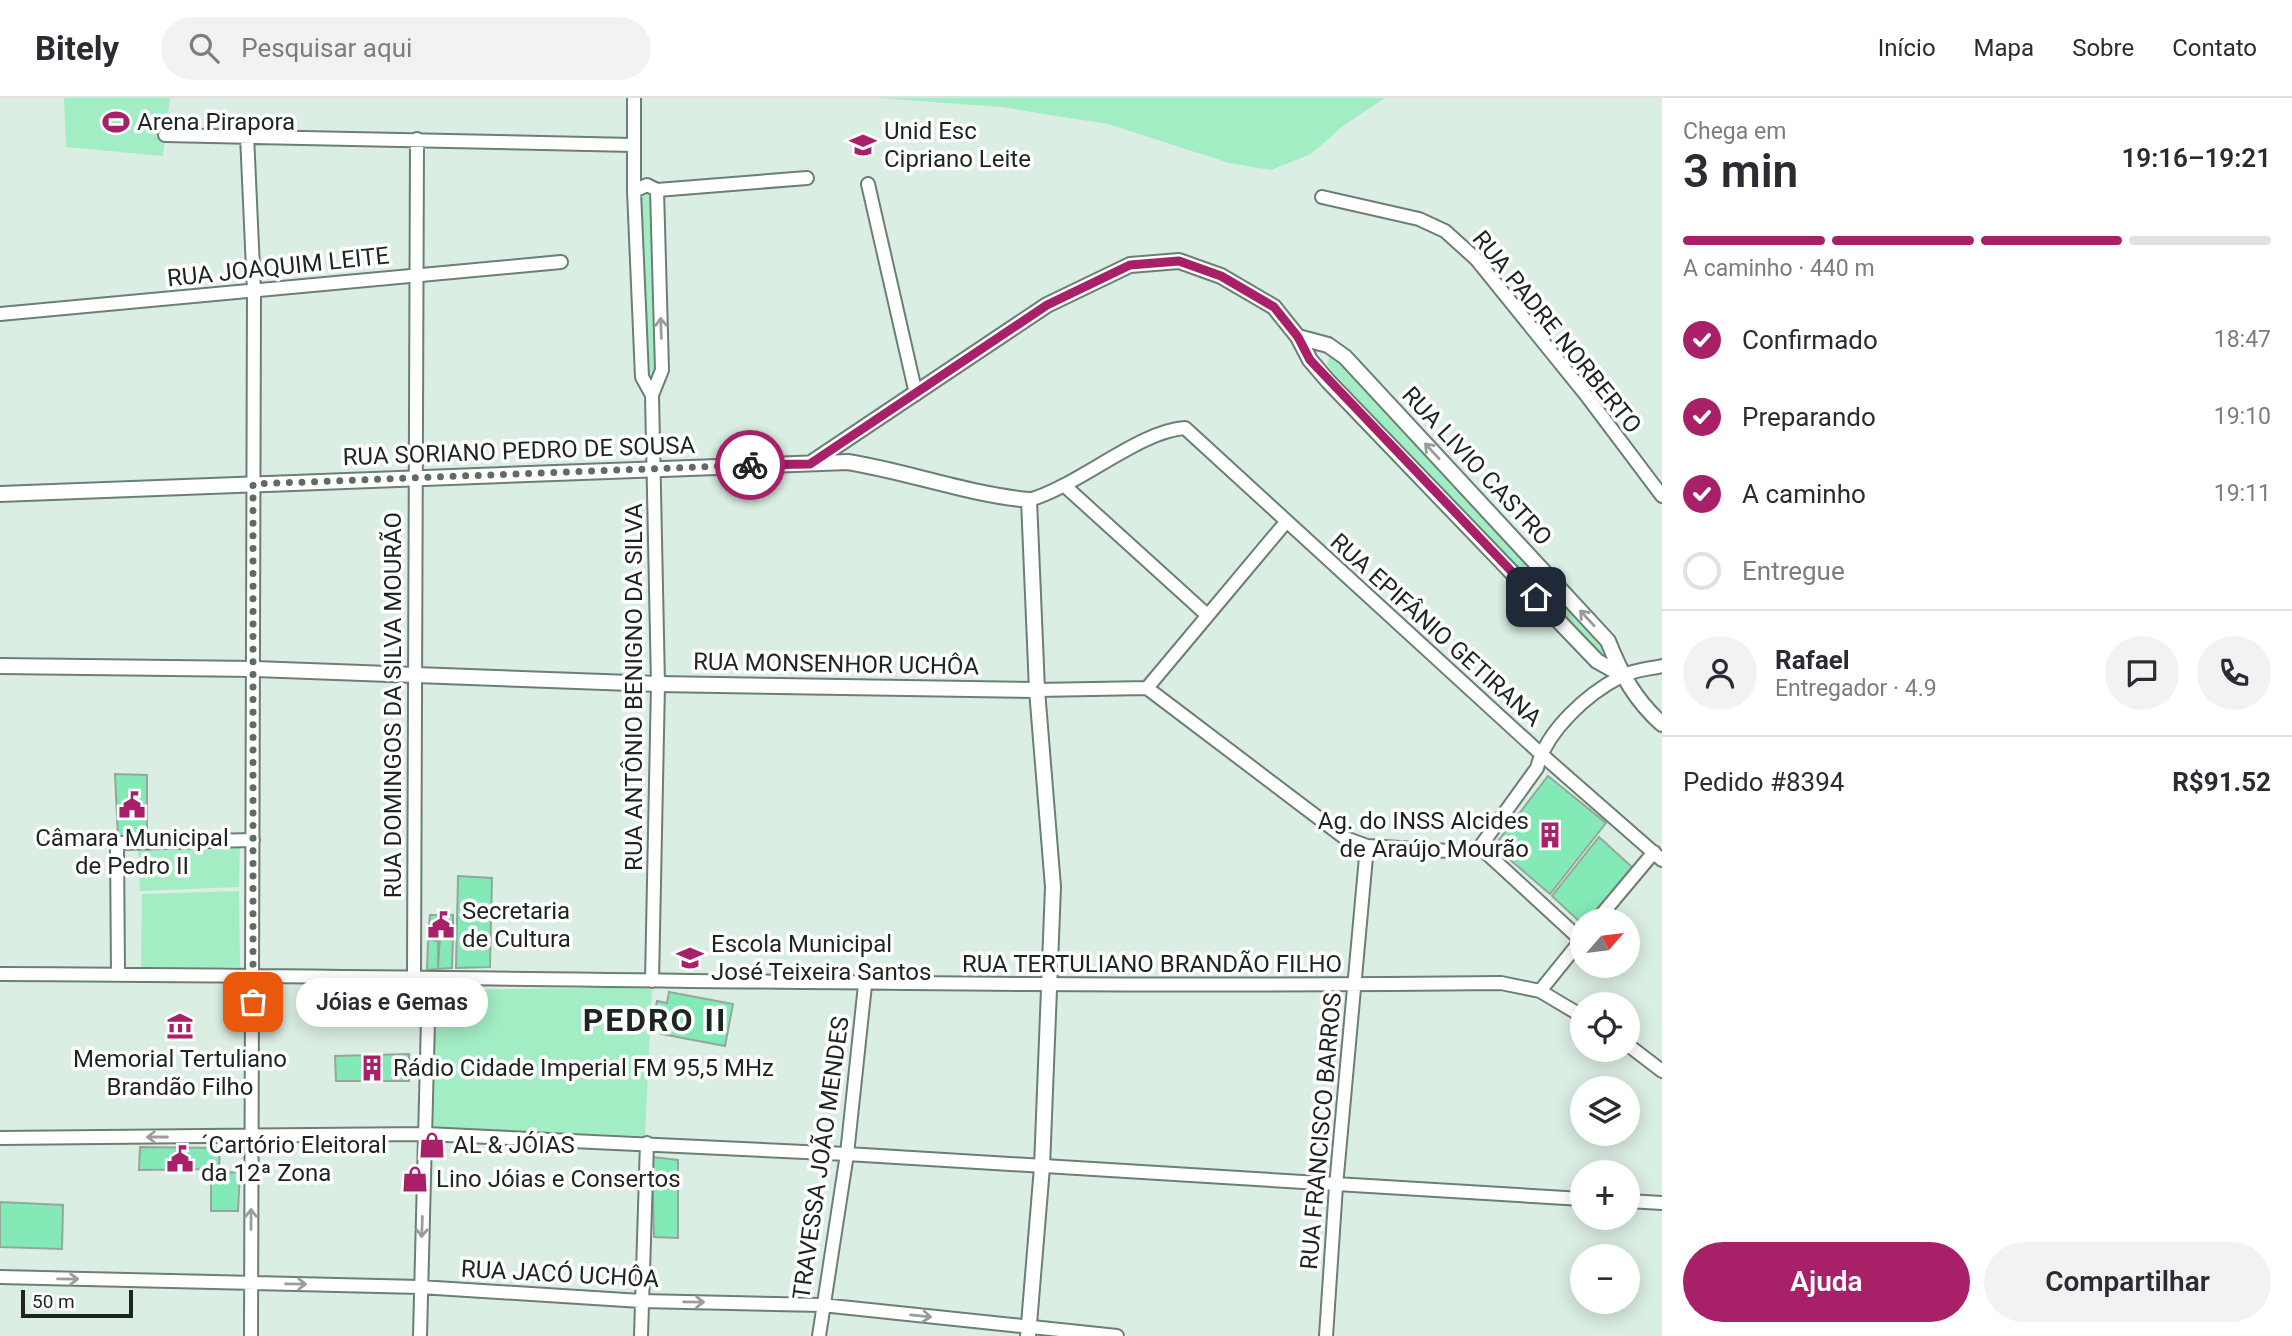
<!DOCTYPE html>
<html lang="pt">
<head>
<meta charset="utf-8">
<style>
  body { margin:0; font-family:Roboto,sans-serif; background:#f2f2f3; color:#2b2b33; height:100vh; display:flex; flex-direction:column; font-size:26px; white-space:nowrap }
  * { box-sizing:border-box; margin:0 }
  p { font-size:23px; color:#7c7c81 }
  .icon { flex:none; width:38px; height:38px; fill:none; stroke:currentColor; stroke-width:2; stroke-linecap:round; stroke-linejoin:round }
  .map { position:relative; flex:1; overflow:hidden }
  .side { display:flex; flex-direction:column; background:#fff; width:630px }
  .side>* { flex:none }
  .needle { width:46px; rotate:62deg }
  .controls { position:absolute; left:1570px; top:810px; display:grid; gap:14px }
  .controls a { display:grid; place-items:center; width:70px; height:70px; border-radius:50%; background:#fff; box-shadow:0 4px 18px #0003; font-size:35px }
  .scale { position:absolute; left:21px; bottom:18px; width:112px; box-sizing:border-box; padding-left:7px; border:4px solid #1e2521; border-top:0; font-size:19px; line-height:24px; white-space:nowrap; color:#1e2521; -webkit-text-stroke:5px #fff; paint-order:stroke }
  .pin { position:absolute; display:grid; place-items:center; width:60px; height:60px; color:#fff; margin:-30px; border-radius:14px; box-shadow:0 4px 10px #0006 }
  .courier { position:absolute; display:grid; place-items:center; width:70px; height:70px; margin:-35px; border:5px solid #a72068; border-radius:50%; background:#fff; color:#222; box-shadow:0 2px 9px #0007 }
  .bubble { position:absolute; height:49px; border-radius:24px; background:#fff; box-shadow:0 4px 18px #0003; font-size:23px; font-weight:600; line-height:49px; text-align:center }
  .overview em { font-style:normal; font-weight:600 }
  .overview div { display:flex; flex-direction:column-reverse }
  .overview { display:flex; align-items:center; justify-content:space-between; height:119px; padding:0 21px }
  h1 { font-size:46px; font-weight:600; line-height:52px }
  .bar { display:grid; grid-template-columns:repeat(4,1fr); gap:10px 7px; align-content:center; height:84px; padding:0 21px }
  .bar i { height:9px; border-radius:5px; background:#e1e1e2 }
  .bar .on { background:#a72068 }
  .bar p { grid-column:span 4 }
  .line { display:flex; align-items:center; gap:18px; padding:0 21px; border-top:2px solid #e1e1e2 }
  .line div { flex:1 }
  .round { display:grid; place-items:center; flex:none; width:74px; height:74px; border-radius:37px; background:#f2f2f3 }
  ol { padding:0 21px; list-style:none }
  li { display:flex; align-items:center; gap:21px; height:77px }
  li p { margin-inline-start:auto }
  li .icon { padding:7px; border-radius:50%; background:#a72068; color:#fff; stroke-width:4 }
  li:last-child { color:#7c7c81 }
  li i { width:38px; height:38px; border:4px solid #e1e1e2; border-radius:50% }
  .button { display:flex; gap:14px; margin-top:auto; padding:14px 21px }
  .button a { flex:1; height:80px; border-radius:42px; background:#a72068; color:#fff; font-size:28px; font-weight:600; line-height:80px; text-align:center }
  .button a+a { background:#f2f2f3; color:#2b2b33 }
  header { display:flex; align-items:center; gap:42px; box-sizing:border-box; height:98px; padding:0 35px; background:#fff; border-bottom:2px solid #e1e1e2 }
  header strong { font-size:33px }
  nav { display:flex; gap:38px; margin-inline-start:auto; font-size:24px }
  .search { width:490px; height:63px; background:#f2f2f3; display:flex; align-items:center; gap:18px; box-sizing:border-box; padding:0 24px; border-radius:38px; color:#7c7c81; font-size:26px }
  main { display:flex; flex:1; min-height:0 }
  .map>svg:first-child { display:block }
  .green { fill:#a3edc5 }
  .building { fill:#83e9b6; stroke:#95a79d; stroke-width:2 }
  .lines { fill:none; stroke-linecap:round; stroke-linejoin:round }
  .minor-casing { stroke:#6d7e75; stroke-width:16 }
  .tertiary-casing { stroke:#6d7e75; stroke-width:18 }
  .minor { stroke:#fff; stroke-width:12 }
  .tertiary { stroke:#fff; stroke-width:14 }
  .oneway { stroke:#9a9d9b }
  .done { stroke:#606b65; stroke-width:7; stroke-dasharray:0 12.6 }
  .route { stroke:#a72068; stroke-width:9 }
  .labels { text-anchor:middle; stroke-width:7; stroke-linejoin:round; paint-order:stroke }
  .poi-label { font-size:24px; fill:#1e2521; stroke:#fff; text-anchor:start }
  .street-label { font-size:24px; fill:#1e2521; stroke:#fff }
  .district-label { font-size:32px; font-weight:bold; letter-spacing:2px; fill:#1e2521; stroke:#fff }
</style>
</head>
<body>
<header>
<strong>Bitely</strong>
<div class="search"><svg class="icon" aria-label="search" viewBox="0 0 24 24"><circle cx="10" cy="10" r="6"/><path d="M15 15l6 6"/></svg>Pesquisar aqui</div>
<nav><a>Início</a><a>Mapa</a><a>Sobre</a><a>Contato</a></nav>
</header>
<main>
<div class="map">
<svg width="1662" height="1238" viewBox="0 0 1662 1238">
  <rect width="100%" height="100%" fill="#dbeee3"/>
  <!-- green -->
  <path class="green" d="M64 0H170L163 58 66 49Z
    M879 0H1385L1343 28 1311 56 1271 72 1229 65 1108 26 1001 9Z
    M639 95H655L658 277 645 279Z
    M1335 259 1342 262 1607 547 1604 554 1596 557 1334 275 1327 266 1329 260Z
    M240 748 239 789 140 793 138 750Z
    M239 793 240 869 141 870 142 796Z
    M652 889 645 1038 432 1030 435 892Z"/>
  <!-- building -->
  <path class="building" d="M115 676 147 677V737L118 740Z
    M1548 678 1606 725 1550 796 1494 748Z
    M1599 739 1632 769 1589 822H1582V826L1552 798Z
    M458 778 492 780 490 869 456 870Z
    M430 817H453V836L428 839Z
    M440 838H453L452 870 438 871Z
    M428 841 438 843V871L427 872Z
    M375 891 414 892 413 920 372 922Z
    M669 894 733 906 725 948 661 936 664 921 654 919 657 903 667 905Z
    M409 956V983H336L335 958Z
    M140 1049 220 1050 219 1071 139 1072Z
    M652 1059 678 1062V1140L654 1139Z
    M240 1074 238 1113H211V1075Z
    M0 1104 63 1107 62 1151 0 1149Z"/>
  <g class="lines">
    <!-- minor casing -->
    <g class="minor-casing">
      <path id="minor" d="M634 0V93L642 279 652 297
        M165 37 633 47
        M247 37 254 193 251 1238
        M868 86 916 296
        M634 93 647 87 657 92 807 80
        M1322 99 1419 121 1445 133 1476 161 1586 297 1662 398
        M0 216 561 164
        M1066 389 1206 516
        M1029 402C1080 387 1139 333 1185 330L1541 656 1662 762
        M1147 590 1286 424
        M1037 592 1147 590 1345 740 1367 748 1466 754 1480 749 1537 670C1546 633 1587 596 1620 579 1632 572 1649 571 1662 568
        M1480 749 1581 842
        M1597 822 1654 754
        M0 876C500 878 1000 891 1501 885L1540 893 1582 918
        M118 877 117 745 253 742
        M414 880 417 41
        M652 883 658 586 652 297 662 272 657 92
        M1540 893 1582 841
        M1628 947 1662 973
        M0 1040 426 1036 847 1056 1582 1101
        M1628 1103 1662 1105
        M0 1179 420 1189 641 1203 822 1207 1117 1238
        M420 1238 429 882
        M641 1238 647 1045
        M819 1238 847 1056 865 887
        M1326 1238 1336 1088 1367 748"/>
    </g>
    <!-- tertiary casing -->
    <g class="tertiary-casing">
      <path id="tertiary" d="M1298 239 1328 247 1345 259 1608 543C1621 576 1635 602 1662 626
        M811 365 1047 207 1130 167 1179 163 1221 178 1274 209 1298 239 1310 262 1328 283 1597 563 1622 577
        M0 396 848 364C909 374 967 396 1029 402L1037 592 1053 789 1042 1069 1028 1238
        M0 568 255 571 658 586 1037 592"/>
    </g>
    <!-- minor -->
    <use href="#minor" class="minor"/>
    <!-- tertiary -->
    <use href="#tertiary" class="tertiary"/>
  </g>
  <!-- one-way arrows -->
  <defs><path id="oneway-shaft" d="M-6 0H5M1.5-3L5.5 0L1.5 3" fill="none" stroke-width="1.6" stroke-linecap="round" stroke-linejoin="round" transform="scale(1.75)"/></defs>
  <g class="oneway">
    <use href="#oneway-shaft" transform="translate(661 230) rotate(-92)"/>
    <use href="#oneway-shaft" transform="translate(1432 353) rotate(-133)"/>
    <use href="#oneway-shaft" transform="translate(1587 520) rotate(-133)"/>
    <use href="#oneway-shaft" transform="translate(157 1039) rotate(180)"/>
    <use href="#oneway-shaft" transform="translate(251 1121) rotate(-90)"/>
    <use href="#oneway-shaft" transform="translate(422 1129) rotate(92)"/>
    <use href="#oneway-shaft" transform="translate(68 1181) rotate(1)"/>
    <use href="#oneway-shaft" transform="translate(296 1186) rotate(1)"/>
    <use href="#oneway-shaft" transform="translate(694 1204) rotate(1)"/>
    <use href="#oneway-shaft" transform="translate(921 1218) rotate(6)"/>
  </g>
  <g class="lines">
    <!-- done -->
    <path class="done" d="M253 904V386L750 367"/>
    <!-- route -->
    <path class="route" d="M750 367 810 366 1047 207 1130 167 1179 163 1221 178 1274 209 1298 239 1310 262 1536 499"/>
  </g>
  <!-- icons -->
  <defs>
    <g id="stadium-bare" transform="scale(2.1)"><path d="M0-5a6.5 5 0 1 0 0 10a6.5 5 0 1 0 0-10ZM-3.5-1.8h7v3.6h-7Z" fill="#a72068" stroke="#fff" stroke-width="2.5" paint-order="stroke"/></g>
    <g id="school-bare" transform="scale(2.1)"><path d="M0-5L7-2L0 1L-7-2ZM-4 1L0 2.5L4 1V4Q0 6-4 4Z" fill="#a72068" stroke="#fff" stroke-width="2.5" paint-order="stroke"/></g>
    <g id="civic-bare" transform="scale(2.1)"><path d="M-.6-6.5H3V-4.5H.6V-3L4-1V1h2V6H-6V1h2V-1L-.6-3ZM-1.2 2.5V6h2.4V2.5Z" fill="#a72068" stroke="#fff" stroke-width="2.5" paint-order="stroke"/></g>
    <g id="building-bare" transform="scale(2.1)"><path d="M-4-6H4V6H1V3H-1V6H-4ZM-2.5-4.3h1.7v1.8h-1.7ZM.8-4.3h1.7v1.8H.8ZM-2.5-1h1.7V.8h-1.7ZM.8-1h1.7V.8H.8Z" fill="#a72068" stroke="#fff" stroke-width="2.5" paint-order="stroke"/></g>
    <g id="museum-bare" transform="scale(2.1)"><path d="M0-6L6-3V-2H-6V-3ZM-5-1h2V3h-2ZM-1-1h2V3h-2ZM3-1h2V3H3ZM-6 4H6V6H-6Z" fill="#a72068" stroke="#fff" stroke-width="2.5" paint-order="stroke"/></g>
    <g id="shop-bare" transform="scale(2.1)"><path d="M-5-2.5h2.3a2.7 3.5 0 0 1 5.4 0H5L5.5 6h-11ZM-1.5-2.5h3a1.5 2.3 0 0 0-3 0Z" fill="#a72068" stroke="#fff" stroke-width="2.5" paint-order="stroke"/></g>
  </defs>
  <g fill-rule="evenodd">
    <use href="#stadium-bare" x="116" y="24"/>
    <use href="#school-bare" x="863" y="47"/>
    <use href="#civic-bare" x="132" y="707"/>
    <use href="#building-bare" x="1550" y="737"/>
    <use href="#civic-bare" x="441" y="827"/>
    <use href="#school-bare" x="690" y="860"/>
    <use href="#museum-bare" x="180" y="928"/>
    <use href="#building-bare" x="372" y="970"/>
    <use href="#shop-bare" x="432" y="1047"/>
    <use href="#civic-bare" x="180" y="1061"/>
    <use href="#shop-bare" x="415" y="1081"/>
  </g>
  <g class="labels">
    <!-- poi labels -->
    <g class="poi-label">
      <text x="137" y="32">Arena Pirapora</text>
      <text x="884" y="41">Unid Esc<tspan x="884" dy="28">Cipriano Leite</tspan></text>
      <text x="1529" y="731" text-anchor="end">Ag. do INSS Alcides<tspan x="1529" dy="28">de Araújo Mourão</tspan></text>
      <text x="132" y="748" text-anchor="middle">Câmara Municipal<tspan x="132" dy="28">de Pedro II</tspan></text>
      <text x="462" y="821">Secretaria<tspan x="462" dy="28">de Cultura</tspan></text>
      <text x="711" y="854">Escola Municipal<tspan x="711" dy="28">José Teixeira Santos</tspan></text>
      <text x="180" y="969" text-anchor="middle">Memorial Tertuliano<tspan x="180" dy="28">Brandão Filho</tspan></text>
      <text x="393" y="978">Rádio Cidade Imperial FM 95,5 MHz</text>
      <text x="201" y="1055">´Cartório Eleitoral<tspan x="201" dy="28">da 12ª Zona</tspan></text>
      <text x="453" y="1055">AL &amp; JÓIAS</text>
      <text x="436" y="1089">Lino Jóias e Consertos</text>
    </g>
    <!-- street labels -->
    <g class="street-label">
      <text transform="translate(278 169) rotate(-6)" y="8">RUA JOAQUIM LEITE</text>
      <text transform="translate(1557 234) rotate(51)" y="8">RUA PADRE NORBERTO</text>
      <text transform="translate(519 353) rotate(-2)" y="8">RUA SORIANO PEDRO DE SOUSA</text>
      <text transform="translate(1477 368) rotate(47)" y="8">RUA LIVIO CASTRO</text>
      <text transform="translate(1436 532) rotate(42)" y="8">RUA EPIFÂNIO GETIRANA</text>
      <text transform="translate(836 566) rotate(1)" y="8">RUA MONSENHOR UCHÔA</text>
      <text transform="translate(634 589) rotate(-90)" y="8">RUA ANTÔNIO BENIGNO DA SILVA</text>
      <text transform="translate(393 607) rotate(-90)" y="8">RUA DOMINGOS DA SILVA MOURÃO</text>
      <text x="1152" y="874">RUA TERTULIANO BRANDÃO FILHO</text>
      <text transform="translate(1321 1033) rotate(-85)" y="8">RUA FRANCISCO BARROS</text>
      <text transform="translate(821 1060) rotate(-82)" y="8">TRAVESSA JOÃO MENDES</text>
      <text transform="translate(560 1176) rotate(3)" y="8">RUA JACÓ UCHÔA</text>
    </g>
    <!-- district labels -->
    <g class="district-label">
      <text x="655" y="933">PEDRO II</text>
    </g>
  </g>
</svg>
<div class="controls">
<a><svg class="needle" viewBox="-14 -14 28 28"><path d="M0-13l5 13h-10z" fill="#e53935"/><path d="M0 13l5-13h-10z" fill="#7c7c81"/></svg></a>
<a><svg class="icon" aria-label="locate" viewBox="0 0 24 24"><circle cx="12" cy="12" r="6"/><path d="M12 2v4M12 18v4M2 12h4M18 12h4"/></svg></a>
<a><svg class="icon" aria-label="layers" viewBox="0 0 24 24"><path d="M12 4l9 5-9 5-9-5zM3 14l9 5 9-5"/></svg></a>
<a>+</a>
<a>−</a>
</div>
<div class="scale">50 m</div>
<div class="pin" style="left:253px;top:904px;background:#ea580c"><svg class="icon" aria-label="bag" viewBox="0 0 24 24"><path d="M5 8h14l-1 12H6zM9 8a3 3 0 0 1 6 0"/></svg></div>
<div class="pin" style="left:1536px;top:499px;background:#1f2937"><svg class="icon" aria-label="home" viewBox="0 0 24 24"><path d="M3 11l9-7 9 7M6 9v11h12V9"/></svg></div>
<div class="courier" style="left:750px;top:367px"><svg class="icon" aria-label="bike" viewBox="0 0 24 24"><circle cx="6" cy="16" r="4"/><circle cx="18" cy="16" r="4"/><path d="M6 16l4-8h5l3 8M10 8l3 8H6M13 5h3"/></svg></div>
<div class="bubble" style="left:296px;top:880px;width:192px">Jóias e Gemas</div>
</div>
<section class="side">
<div class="overview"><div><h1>3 min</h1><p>Chega em</p></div><em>19:16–19:21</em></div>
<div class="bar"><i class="on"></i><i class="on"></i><i class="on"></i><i></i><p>A caminho · 440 m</p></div>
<ol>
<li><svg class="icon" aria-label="check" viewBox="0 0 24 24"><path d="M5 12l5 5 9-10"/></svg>Confirmado<p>18:47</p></li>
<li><svg class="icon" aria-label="check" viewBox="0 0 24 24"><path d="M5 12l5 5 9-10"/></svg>Preparando<p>19:10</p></li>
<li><svg class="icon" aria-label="check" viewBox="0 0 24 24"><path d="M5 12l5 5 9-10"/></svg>A caminho<p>19:11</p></li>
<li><i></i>Entregue</li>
</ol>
<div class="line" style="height:126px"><a class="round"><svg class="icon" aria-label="person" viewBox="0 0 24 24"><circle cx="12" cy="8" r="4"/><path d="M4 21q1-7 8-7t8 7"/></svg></a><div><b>Rafael</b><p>Entregador · 4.9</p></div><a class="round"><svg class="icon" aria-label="chat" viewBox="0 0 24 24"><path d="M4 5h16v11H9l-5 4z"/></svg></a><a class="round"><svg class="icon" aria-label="phone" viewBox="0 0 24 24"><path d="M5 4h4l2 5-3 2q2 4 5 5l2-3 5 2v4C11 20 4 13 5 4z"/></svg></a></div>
<div class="line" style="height:91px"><div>Pedido #8394</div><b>R$91.52</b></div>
<div class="button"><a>Ajuda</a><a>Compartilhar</a></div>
</section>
</main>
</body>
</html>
